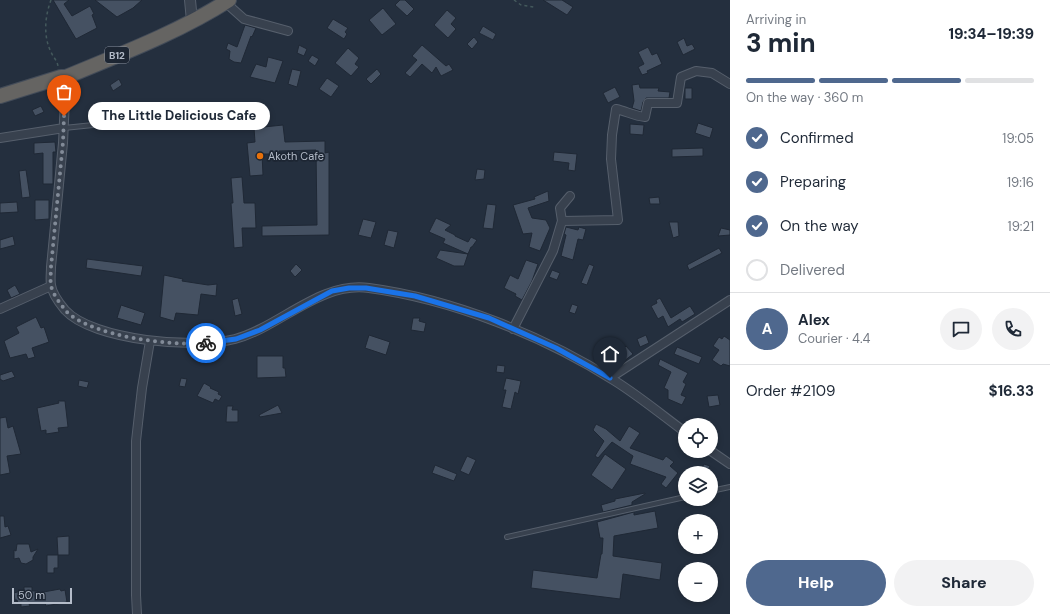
<!DOCTYPE html>
<html lang="en">
<head>
<meta charset="utf-8">
<style>
  body { margin:0; font-family:"DM Sans",sans-serif; background:#f2f2f3; color:#1f2937; height:100vh; display:flex; flex-direction:column; font-size:15px; white-space:nowrap }
  * { box-sizing:border-box; margin:0 }
  p { font-size:13px; color:#747a83 }
  .icon { flex:none; width:22px; height:22px; fill:none; stroke:currentColor; stroke-width:2; stroke-linecap:round; stroke-linejoin:round }
  .map { position:relative; flex:1; overflow:hidden }
  .sheet { display:flex; flex-direction:column; background:#fff; width:320px }
  .sheet>* { flex:none }
  .fabs { position:absolute; left:678px; top:418px; display:grid; gap:8px }
  .fabs a { display:grid; place-items:center; width:40px; height:40px; border-radius:50%; background:#fff; box-shadow:0 2px 6px #0003; font-size:20px }
  .scale { position:absolute; left:12px; bottom:10px; width:60px; box-sizing:border-box; padding-left:4px; border:2px solid #b4bcc9; border-top:0; font-size:11px; line-height:14px; white-space:nowrap; color:#b4bcc9; -webkit-text-stroke:3px #1d2633; paint-order:stroke }
  .pin { position:absolute; display:grid; place-items:center; width:34px; height:34px; color:#fff; margin:-41px -17px; border-radius:50% 50% 50% 0; rotate:-45deg; box-shadow:0 0 4px #0007 }
  .pin .icon { rotate:45deg }
  .courier { position:absolute; display:grid; place-items:center; width:40px; height:40px; margin:-20px; border:3px solid #1a73e8; border-radius:50%; background:#fff; color:#222; box-shadow:0 1px 5px #0007 }
  .bubble { position:absolute; height:28px; border-radius:14px; background:#fff; box-shadow:0 2px 6px #0003; font-size:13px; font-weight:800; line-height:28px; text-align:center }
  .headline em { font-style:normal; font-weight:800 }
  .headline div { display:flex; flex-direction:column-reverse }
  .headline { display:flex; align-items:center; justify-content:space-between; height:68px; padding:0 16px }
  h1 { font-size:26px; font-weight:800; line-height:30px }
  .bar { display:grid; grid-template-columns:repeat(4,1fr); gap:6px 4px; align-content:center; height:48px; padding:0 16px }
  .bar i { height:5px; border-radius:3px; background:#e0e1e3 }
  .bar .selected { background:#4f688e }
  .bar p { grid-column:span 4 }
  .line { display:flex; align-items:center; gap:10px; padding:0 16px; border-top:1px solid #e0e1e3 }
  .line div { flex:1 }
  .round { display:grid; place-items:center; flex:none; width:42px; height:42px; border-radius:21px; background:#f2f2f3 }
  ol { padding:0 16px; list-style:none }
  li { display:flex; align-items:center; gap:12px; height:44px }
  li p { margin-inline-start:auto }
  li .icon { padding:4px; border-radius:50%; background:#4f688e; color:#fff; stroke-width:4 }
  li:last-child { color:#747a83 }
  li i { width:22px; height:22px; border:2px solid #e0e1e3; border-radius:50% }
  .cta { display:flex; gap:8px; margin-top:auto; padding:8px 16px }
  .cta a { flex:1; height:46px; border-radius:24px; background:#4f688e; color:#fff; font-size:16px; font-weight:800; line-height:46px; text-align:center }
  .cta a+a { background:#f2f2f3; color:#1f2937 }
  main { display:flex; flex:1; min-height:0 }
  .map>svg:first-child { display:block }
  .building { fill:#455162; stroke:#1f2835 }
  .lines { fill:none; stroke-linecap:round; stroke-linejoin:round }
  .service-casing { stroke:#565f6c; stroke-width:6 }
  .minor-casing { stroke:#565f6c; stroke-width:10 }
  .tertiary-casing { stroke:#565f6c; stroke-width:12 }
  .trunk-casing { stroke:#434c59; stroke-width:16 }
  .path { stroke:#44595c; stroke-width:1.5; stroke-dasharray:3 3; stroke-linecap:butt }
  .service { stroke:#38414e; stroke-width:4 }
  .minor { stroke:#38414e; stroke-width:8 }
  .tertiary { stroke:#38414e; stroke-width:10 }
  .trunk { stroke:#656462; stroke-width:14 }
  .done { stroke:#828b98; stroke-width:4; stroke-dasharray:0 7.2 }
  .route { stroke:#1a73e8; stroke-width:5 }
  .food-dot { fill:#e8710a; stroke:#1d2633; stroke-width:1.5 }
  .labels { text-anchor:middle; stroke-width:3.5; stroke-linejoin:round; paint-order:stroke }
  .shield { fill:#1d2633; stroke:#878f9c; stroke-width:1 }
  .shield-label { font-size:10px; font-weight:bold; fill:#b4bcc9 }
  .poi-label { font-size:11px; fill:#b4bcc9; stroke:#1d2633; text-anchor:start }
</style>
</head>
<body>
<main>
<div class="map">
<svg width="730" height="614" viewBox="0 0 730 614">
  <rect width="100%" height="100%" fill="#242f3e"/>
  <!-- building -->
  <path class="building" d="M53 0H69L64 4 72 16 90 6 94 14 92 15 97 28 76 39Z
    M95 0H142L133 8 117 17Z
    M400 0H405L414 9 407 16 395 5Z
    M543 0H562L573 7 567 15Z
    M383 8 396 24 382 35 369 20Z
    M447 10 456 18 451 24 456 29 448 38 434 25Z
    M333 19 348 28 345 32 347 34 344 39 327 28Z
    M245 25 256 28 252 37 251 36 241 63 234 62 229 59 230 51 226 49 228 43 237 47Z
    M483 26 496 34 493 40 479 33Z
    M474 37 478 42 472 49 467 44Z
    M684 38 687 46 692 44 695 49 683 55 677 42Z
    M299 45 307 49 304 56 297 53Z
    M422 45 446 66 449 64 453 70 441 76 436 67 432 73 422 64 410 77 405 73 417 60 412 56Z
    M648 47 652 55 657 53 662 64 647 71 648 73 642 75 638 67 644 64 638 52Z
    M348 48 359 58 355 64 359 67 351 76 335 63Z
    M312 55 319 59 315 66 308 61Z
    M268 57 283 61 275 83 250 77 256 64 266 67Z
    M292 69 301 71 297 87 288 84Z
    M377 69 381 74 371 84 366 79Z
    M327 78 339 86 331 97 319 89Z
    M119 79 122 85 113 91 110 85Z
    M639 84 640 88H659L658 91 670 92 669 98H646L643 102 641 111 632 108 634 101 632 85Z
    M615 87 620 97 608 103 603 93Z
    M685 88H692V99H685Z
    M41 106 44 112 35 116 32 110Z
    M698 123 713 128 710 138 695 133Z
    M630 124 644 125 643 135 630 134Z
    M283 125 285 142 325 141V153L329 152V235L262 236V226L317 225 316 150 279 151V154H262L263 175 250 176 247 143 255 142 254 128Z
    M55 142 56 152H53V184H43V153L34 154V143Z
    M703 148V156L672 157V149Z
    M554 152 577 154 575 171 568 170 569 163 553 161Z
    M477 169 485 170 484 179 475 180Z
    M26 170 30 197 22 198 19 171Z
    M242 177 244 203H255L256 228H242L243 247 234 248 231 203H233L231 178Z
    M548 191 549 201 528 208 532 218 546 220 550 228 540 251 529 247 532 233 523 234 513 205 535 199 534 197Z
    M659 197 660 204H650L649 198Z
    M35 200H49V219L35 220Z
    M17 202 18 212 0 213V203Z
    M487 204 496 205 493 229 483 228Z
    M436 218 451 225 445 230 455 235V236L468 242 471 237 477 240 472 247H471L468 254 443 243 445 239 429 232Z
    M363 219 376 222 371 238 358 235Z
    M669 222H678L679 236 673 238Z
    M566 227 578 230 579 227 586 229 583 240 578 239 573 260 561 256 566 235 564 234Z
    M721 228 730 230V235L718 236Z
    M388 230 398 232 394 248 384 245Z
    M13 236 15 245 0 249V240Z
    M719 248 722 253 689 270 687 265Z
    M440 250 468 254 464 266H454L436 258Z
    M87 259 143 266 141 276 86 268Z
    M526 260 538 264 532 281 522 300 515 296 516 294 504 288 510 275 518 279Z
    M296 264 302 270 295 277 290 271Z
    M589 264 594 266 587 285 581 283Z
    M552 270 560 273 557 280 549 277Z
    M164 275 183 279 182 281 208 285 217 284 216 296 201 294 198 315 176 313 174 321 160 317Z
    M15 285 20 294 11 298 7 290Z
    M238 298 242 314 235 316 232 300Z
    M660 298 671 318 690 306 695 314 682 322 680 319 668 327 663 316 658 319 651 306 657 303 656 300Z
    M572 304 578 306 575 314 569 312Z
    M121 305 145 313 141 325 117 318Z
    M36 317 41 328 44 327 49 342 32 348 35 357 28 359 26 354 10 358 4 341 19 333 16 327Z
    M413 318H420L419 321 426 323 424 332 411 330Z
    M369 335 390 342 386 355 365 348Z
    M646 335 649 343 640 347 637 339Z
    M724 336 730 340V366L723 364 721 366 712 360 719 350 713 346 719 337 722 339Z
    M626 346 633 354 618 366 612 358Z
    M677 347 702 357 699 364 674 354Z
    M257 356H283V368H285L286 377 257 378Z
    M660 359 688 373 683 382 686 384 681 395 686 397 682 405 668 399V390L664 388 671 372 658 365Z
    M497 365 505 366 504 373 496 372Z
    M12 371 15 377 3 381 0 379V375Z
    M181 378 187 379 185 387 179 386Z
    M506 378 521 381 518 394 515 392 511 409 502 407 506 390H503Z
    M79 380 89 382 87 388 78 386Z
    M204 383 211 387 210 388 219 392 218 394 222 396 219 401 215 399 213 403 197 396Z
    M718 395 720 405 709 407 707 396Z
    M58 401H65L68 427 58 428 59 432 46 434V430L41 431 37 408 59 403Z
    M278 405 282 413 260 417 259 415Z
    M227 406H233L232 410H238V422H226Z
    M6 417 8 428 13 426 21 454 7 456 10 473 0 475V418Z
    M596 424 606 429 620 441 629 426 640 433 630 448 663 460 666 456 674 462 670 466 678 473 666 488 661 484 666 477 630 464 633 456 612 442 598 458 595 456 604 441 593 430Z
    M605 454 626 469 612 490 591 475Z
    M467 456 476 460 469 475 460 471Z
    M704 464 710 466 707 473H699Z
    M435 465 457 474 454 481 432 473Z
    M645 493V494L632 502V505L603 512 601 505 615 501V499Z
    M655 511 658 528 614 536 613 556 662 563 660 580 623 574 620 599 531 588 533 570 597 578 601 554H602L603 538H600L597 522 634 512V515Z
    M0 516H4L5 527 8 526 11 535 0 538Z
    M69 536V555H58L57 537Z
    M17 544H29L31 552 38 549 33 557V560L26 564 21 563 19 558 14 559V550L16 551Z
    M47 555H58V568H54V573H47Z
    M24 587H32V591H38V593L60 589 61 591 65 590 67 602 46 606 45 603 29 604 30 606 21 607V604H18L17 600H15L14 593 24 590Z"/>
  <g class="lines">
    <!-- service casing -->
    <g class="service-casing">
      <path id="service" d="M64 128 103 124 172 106H209
        M711 491 730 487
        M507 537 685 497"/>
    </g>
    <!-- minor casing -->
    <g class="minor-casing">
      <path id="minor" d="M225 2 244 19 288 31
        M66 77 63 143 51 267C51 273 50 279 51 285 52 293 60 304 65 310 93 341 197 349 235 339 280 327 320 281 369 288 452 299 544 336 615 381 639 396 662 415 685 432
        M0 138 64 128
        M562 221 618 220 611 159 612 135 616 109C626 111 634 116 645 117L648 103H677L681 77 696 71 712 73 730 84
        M0 309 51 286
        M513 329 553 251 562 221 560 208 570 196
        M610 378 730 300
        M711 451 730 464
        M137 614 136 595V441L142 388 150 341"/>
    </g>
    <!-- tertiary casing -->
    <g class="tertiary-casing">
      <path id="tertiary" d="M190 0 192 21"/>
    </g>
    <!-- trunk casing -->
    <g class="trunk-casing">
      <path id="trunk" d="M0 96 61 77H66C121 54 179 32 229 0"/>
    </g>
    <!-- path -->
    <path class="path" d="M51 0C45 16 43 36 51 52 53 57 57 60 58 66
      M514 0 521 5 534 7"/>
    <!-- service -->
    <use href="#service" class="service"/>
    <!-- minor -->
    <use href="#minor" class="minor"/>
    <!-- tertiary -->
    <use href="#tertiary" class="tertiary"/>
    <!-- trunk -->
    <use href="#trunk" class="trunk"/>
  </g>
  <g class="lines">
    <!-- done -->
    <path class="done" d="M64 116 63 142 51 267C51 273 50 279 51 285 52 293 61 305 66 311 92 337 171 346 206 343"/>
    <!-- route -->
    <path class="route" d="M206 343 236 339 260 330 332 291 349 288H366L415 296 489 318 556 348 610 378"/>
  </g>
  <!-- markers -->
  <circle class="food-dot" cx="260" cy="156" r="4"/>
  <g class="labels">
    <!-- shield labels -->
    <rect class="shield" x="105" y="47" width="24" height="16" rx="3"/>
    <g class="shield-label">
      <text x="117" y="59">B12</text>
    </g>
    <!-- poi labels -->
    <g class="poi-label">
      <text x="268" y="160">Akoth Cafe</text>
    </g>
  </g>
</svg>
<div class="fabs">
<a><svg class="icon" aria-label="locate" viewBox="0 0 24 24"><circle cx="12" cy="12" r="6"/><path d="M12 2v4M12 18v4M2 12h4M18 12h4"/></svg></a>
<a><svg class="icon" aria-label="layers" viewBox="0 0 24 24"><path d="M12 4l9 5-9 5-9-5zM3 14l9 5 9-5"/></svg></a>
<a>+</a>
<a>−</a>
</div>
<div class="scale">50 m</div>
<div class="pin" style="left:64px;top:116px;background:#ea580c"><svg class="icon" aria-label="bag" viewBox="0 0 24 24"><path d="M5 8h14l-1 12H6zM9 8a3 3 0 0 1 6 0"/></svg></div>
<div class="pin" style="left:610px;top:378px;background:#1f2937"><svg class="icon" aria-label="home" viewBox="0 0 24 24"><path d="M3 11l9-7 9 7M6 9v11h12V9"/></svg></div>
<div class="courier" style="left:206px;top:343px"><svg class="icon" aria-label="bike" viewBox="0 0 24 24"><circle cx="6" cy="16" r="4"/><circle cx="18" cy="16" r="4"/><path d="M6 16l4-8h5l3 8M10 8l3 8H6M13 5h3"/></svg></div>
<div class="bubble" style="left:88px;top:102px;width:182px">The Little Delicious Cafe</div>
</div>
<section class="sheet">
<div class="headline"><div><h1>3 min</h1><p>Arriving in</p></div><em>19:34–19:39</em></div>
<div class="bar"><i class="selected"></i><i class="selected"></i><i class="selected"></i><i></i><p>On the way · 360 m</p></div>
<ol>
<li><svg class="icon" aria-label="check" viewBox="0 0 24 24"><path d="M5 12l5 5 9-10"/></svg>Confirmed<p>19:05</p></li>
<li><svg class="icon" aria-label="check" viewBox="0 0 24 24"><path d="M5 12l5 5 9-10"/></svg>Preparing<p>19:16</p></li>
<li><svg class="icon" aria-label="check" viewBox="0 0 24 24"><path d="M5 12l5 5 9-10"/></svg>On the way<p>19:21</p></li>
<li><i></i>Delivered</li>
</ol>
<div class="line" style="height:72px"><b class="round" style="background:#4f688e;color:#fff">A</b><div><b>Alex</b><p>Courier · 4.4</p></div><a class="round"><svg class="icon" aria-label="chat" viewBox="0 0 24 24"><path d="M4 5h16v11H9l-5 4z"/></svg></a><a class="round"><svg class="icon" aria-label="phone" viewBox="0 0 24 24"><path d="M5 4h4l2 5-3 2q2 4 5 5l2-3 5 2v4C11 20 4 13 5 4z"/></svg></a></div>
<div class="line" style="height:52px"><div>Order #2109</div><b>$16.33</b></div>
<div class="cta"><a>Help</a><a>Share</a></div>
</section>
</main>
</body>
</html>
